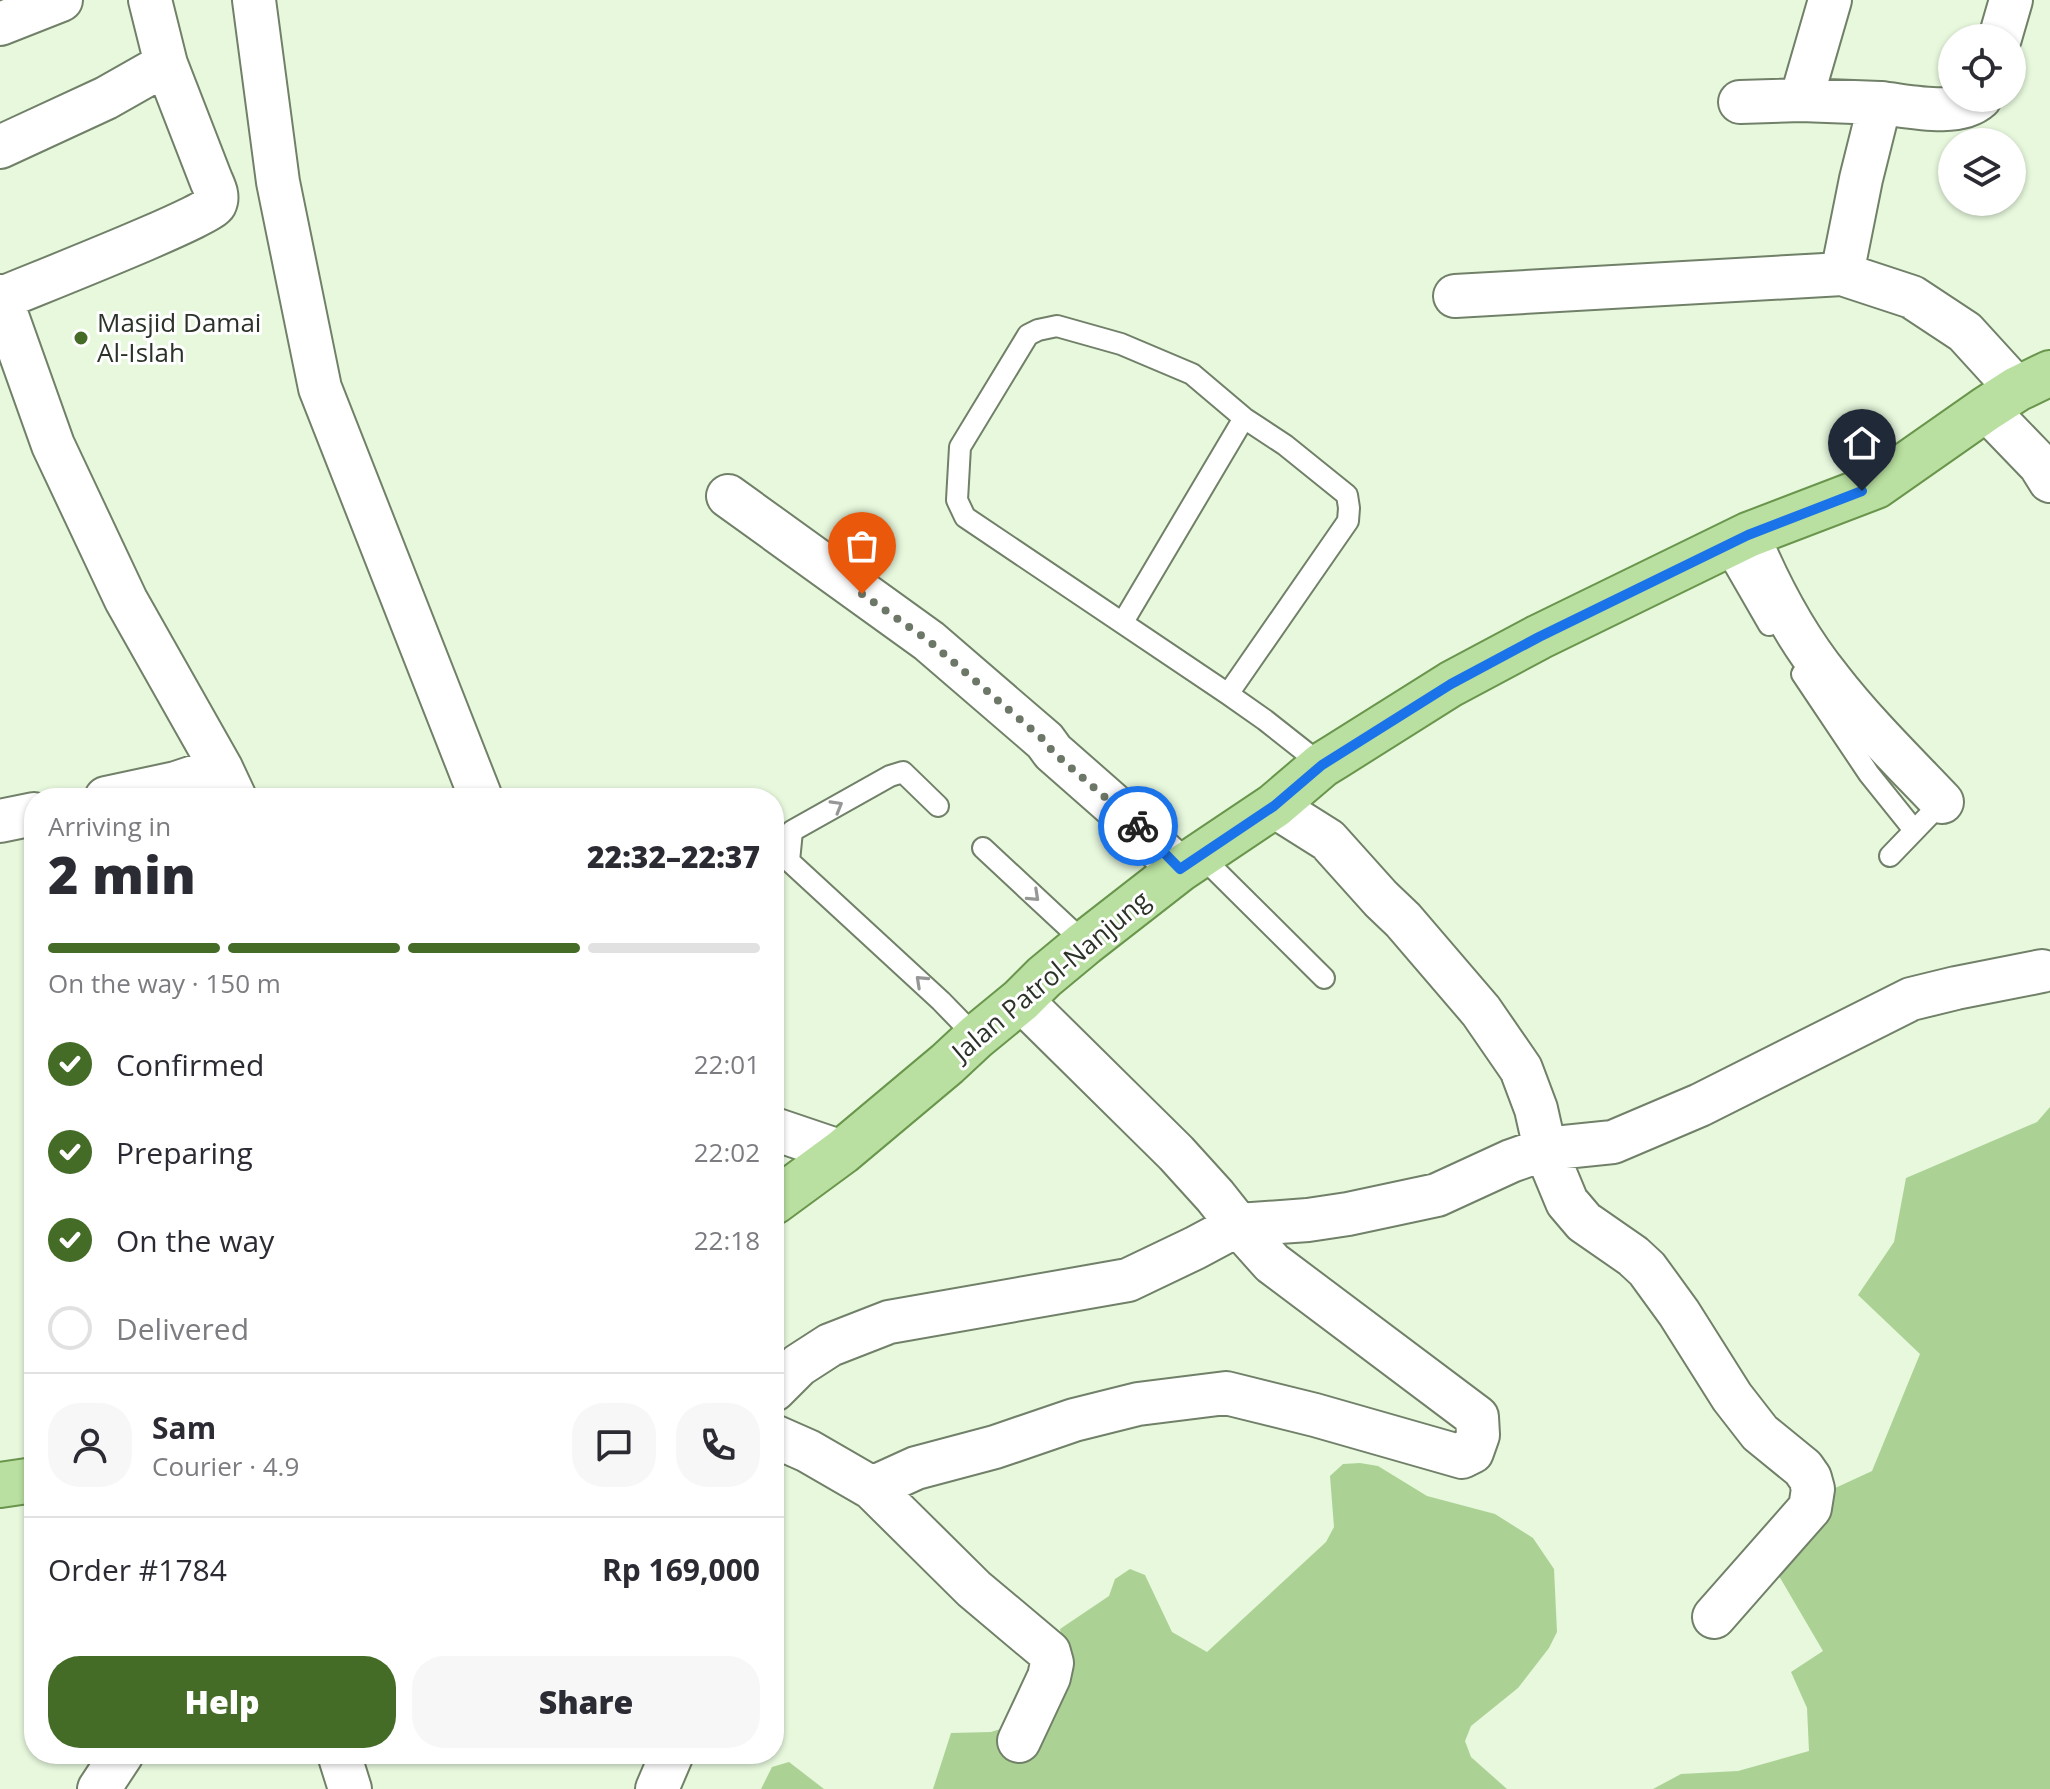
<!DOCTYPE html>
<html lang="en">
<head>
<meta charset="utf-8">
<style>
  body { margin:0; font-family:"Open Sans",sans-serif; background:#f7f7f7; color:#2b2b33; height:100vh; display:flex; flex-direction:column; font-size:30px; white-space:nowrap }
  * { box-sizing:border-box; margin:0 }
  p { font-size:26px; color:#7c7c81 }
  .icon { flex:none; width:44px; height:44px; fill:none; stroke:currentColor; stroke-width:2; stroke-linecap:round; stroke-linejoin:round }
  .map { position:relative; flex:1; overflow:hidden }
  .sheet { position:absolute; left:24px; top:788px; width:760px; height:976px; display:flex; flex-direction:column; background:#fff; border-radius:32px; box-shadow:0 2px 6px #0004 }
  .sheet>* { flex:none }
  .buttons { position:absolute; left:1938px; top:24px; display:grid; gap:16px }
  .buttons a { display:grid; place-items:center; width:88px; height:88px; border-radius:50%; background:#fff; box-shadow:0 2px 6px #0004; font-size:40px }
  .pin { position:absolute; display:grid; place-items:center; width:68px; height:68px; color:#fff; margin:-82px -34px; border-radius:50% 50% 50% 0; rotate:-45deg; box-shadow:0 0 8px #0007 }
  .pin .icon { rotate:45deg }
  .courier { position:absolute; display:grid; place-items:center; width:80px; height:80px; margin:-40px; border:6px solid #1a73e8; border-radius:50%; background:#fff; color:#222; box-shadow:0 2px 10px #0007 }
  .head em { font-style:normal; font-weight:800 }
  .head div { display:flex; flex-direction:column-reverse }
  .head { display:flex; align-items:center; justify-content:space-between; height:136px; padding:0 24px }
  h1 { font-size:52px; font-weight:800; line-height:60px }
  .bar { display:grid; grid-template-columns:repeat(4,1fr); gap:12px 8px; align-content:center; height:96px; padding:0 24px }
  .bar i { height:10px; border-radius:6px; background:#e1e1e2 }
  .bar .current { background:#446c27 }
  .bar p { grid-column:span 4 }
  .line { display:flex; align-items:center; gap:20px; padding:0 24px; border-top:2px solid #e1e1e2 }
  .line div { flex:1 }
  .round { display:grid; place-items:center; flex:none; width:84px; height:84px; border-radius:32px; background:#f7f7f7 }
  ol { padding:0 24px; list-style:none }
  li { display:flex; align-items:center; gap:24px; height:88px }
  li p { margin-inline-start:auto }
  li .icon { padding:8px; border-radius:50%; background:#446c27; color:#fff; stroke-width:4 }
  li:last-child { color:#7c7c81 }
  li i { width:44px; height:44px; border:4px solid #e1e1e2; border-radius:50% }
  .cta { display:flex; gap:16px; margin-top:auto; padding:16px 24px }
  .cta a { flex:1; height:92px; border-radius:32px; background:#446c27; color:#fff; font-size:32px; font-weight:800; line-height:92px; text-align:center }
  .cta a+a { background:#f7f7f7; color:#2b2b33 }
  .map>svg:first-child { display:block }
  .green { fill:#abd294 }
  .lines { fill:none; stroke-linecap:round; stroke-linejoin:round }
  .service-casing { stroke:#718068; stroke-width:24 }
  .minor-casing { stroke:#718068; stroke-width:46 }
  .primary-casing { stroke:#69954c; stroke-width:48 }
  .service { stroke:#fff; stroke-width:20 }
  .minor { stroke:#fff; stroke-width:42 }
  .primary { stroke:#b9e0a0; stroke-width:44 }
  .oneway { stroke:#959894 }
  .done { stroke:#6d7767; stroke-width:8; stroke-dasharray:0 14.4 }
  .route { stroke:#1a73e8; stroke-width:10 }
  .poi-dot { fill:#446c27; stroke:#fff; stroke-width:3 }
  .labels { text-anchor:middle; stroke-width:6; stroke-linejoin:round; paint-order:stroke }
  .poi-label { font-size:26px; fill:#2b3228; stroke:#fff; text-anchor:start }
  .street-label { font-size:26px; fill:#2b3228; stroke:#fff }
</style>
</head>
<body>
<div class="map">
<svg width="2050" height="1789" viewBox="0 0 2050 1789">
  <rect width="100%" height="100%" fill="#e7f8dd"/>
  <!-- green -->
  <path class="green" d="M2050 1107V1789H1653L1681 1774 1738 1771 1809 1751 1807 1708 1791 1672 1823 1651 1775 1569 1833 1489 1872 1471 1920 1354 1858 1295 1894 1242 1906 1178 2037 1122Z
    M1360 1463 1378 1466 1427 1496 1495 1514 1533 1538 1554 1569 1557 1632 1549 1648 1518 1688 1471 1726 1465 1741 1471 1757 1507 1789H933L951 1733 991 1732 1055 1711 1070 1672 1060 1629 1109 1596 1115 1579 1130 1569 1145 1575 1172 1632 1207 1652 1326 1542 1334 1527 1330 1476 1343 1464Z
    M789 1762 824 1789H761L772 1767Z"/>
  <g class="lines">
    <!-- service casing -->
    <g class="service-casing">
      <path id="service" d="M1724 547 1769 625
        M1123 622 1244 418
        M1802 674 1869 774 1914 830
        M1228 694 1348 521 1349 508 1347 495 1285 445 1244 418 1192 374 1121 344 1057 326 1038 330 1028 335 960 447 957 500 965 517 1228 694 1265 720 1322 765
        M938 806 903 772 890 776 792 831 789 861 941 1001 976 1037
        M983 848 1085 943
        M1200 855 1324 978
        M1890 856 1942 802"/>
    </g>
    <!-- minor casing -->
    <g class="minor-casing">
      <path id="minor" d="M254 0 278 182 320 388 481 798
        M0 24 61 0
        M2000 38 2011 0
        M1801 100 1830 0
        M1740 102 1801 100 1880 103
        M0 147 106 98 166 64 150 0
        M1842 274 1861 179 1880 103C1909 106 1958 118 1980 98
        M0 296 53 445 126 600 221 768 235 798
        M1455 296 1842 274 1912 297 1965 332 2017 389
        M0 299C28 287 208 217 215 204 219 196 214 187 211 180L166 64
        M1986 409 2040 465 2050 481
        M728 496 929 641 1045 741 1053 752 1144 832 1160 850 1180 869
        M1748 535C1769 586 1796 637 1830 679 1864 723 1904 762 1942 802
        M106 798 176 783 221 768
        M1274 806 1328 840 1381 899 1403 920 1481 1011 1521 1069 1536 1109 1545 1149 1567 1202 1584 1222 1633 1256 1647 1269 1679 1313 1732 1397 1760 1433 1803 1468 1810 1478 1813 1489 1810 1508 1714 1617
        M0 821 34 814
        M774 1129 842 1152
        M774 1390 799 1365 830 1345 889 1322 1128 1280 1195 1248 1238 1225 1308 1220 1348 1214 1437 1195 1511 1161 1545 1149 1613 1142 1700 1105 1911 999 1956 988 2042 971
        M774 1436 808 1451 872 1488 916 1468 995 1447 1074 1420 1138 1404 1226 1393 1315 1415 1462 1457 1472 1452 1478 1435 1477 1417 1272 1263 1238 1225 1215 1196 1176 1153 1021 1000
        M872 1488 974 1589 1049 1652 1052 1663 1049 1677 1019 1741
        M339 1754 350 1789
        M99 1789 122 1754
        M657 1789 672 1754"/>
    </g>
    <!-- primary casing -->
    <g class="primary-casing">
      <path id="primary" d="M774 1202 842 1152 947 1064 976 1037 1021 1000 1044 977 1085 943 1180 869 1274 806 1322 765 1335 757 1451 684 1539 637 1748 535 1876 486 1986 409 2017 389 2050 373
        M0 1485 34 1480"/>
    </g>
    <!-- service -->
    <use href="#service" class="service"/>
    <!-- minor -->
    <use href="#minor" class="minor"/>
    <!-- primary -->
    <use href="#primary" class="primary"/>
  </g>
  <!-- one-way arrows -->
  <defs><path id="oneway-chevron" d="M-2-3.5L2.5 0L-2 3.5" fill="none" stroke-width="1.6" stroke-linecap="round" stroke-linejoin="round" transform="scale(2)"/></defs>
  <g class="oneway">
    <use href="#oneway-chevron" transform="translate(837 806) rotate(-30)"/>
    <use href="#oneway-chevron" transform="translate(1034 896) rotate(43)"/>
    <use href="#oneway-chevron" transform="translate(921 981) rotate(-137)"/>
  </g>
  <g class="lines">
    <!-- done -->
    <path class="done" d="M862 594 929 641 1045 741 1053 752 1138 826"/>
    <!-- route -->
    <path class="route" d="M1138 826 1180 869 1274 806 1322 765 1451 684 1539 637 1748 535 1862 491"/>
  </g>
  <!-- markers -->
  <circle class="poi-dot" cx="81" cy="338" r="8"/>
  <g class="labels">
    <!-- poi labels -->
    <g class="poi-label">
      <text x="97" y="332">Masjid Damai<tspan x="97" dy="30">Al-Islah</tspan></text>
    </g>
    <!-- street labels -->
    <g class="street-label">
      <text transform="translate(1051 976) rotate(-40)" y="9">Jalan Patrol-Nanjung</text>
    </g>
  </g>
</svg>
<div class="buttons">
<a><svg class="icon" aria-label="locate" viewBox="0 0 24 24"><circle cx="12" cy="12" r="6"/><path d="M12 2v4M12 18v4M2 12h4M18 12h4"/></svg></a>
<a><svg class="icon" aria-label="layers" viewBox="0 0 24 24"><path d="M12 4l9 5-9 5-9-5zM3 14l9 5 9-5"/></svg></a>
</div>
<div class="pin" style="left:862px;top:594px;background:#ea580c"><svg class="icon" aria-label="bag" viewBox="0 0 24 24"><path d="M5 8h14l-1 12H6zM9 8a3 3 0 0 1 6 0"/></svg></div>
<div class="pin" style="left:1862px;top:491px;background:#1f2937"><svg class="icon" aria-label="home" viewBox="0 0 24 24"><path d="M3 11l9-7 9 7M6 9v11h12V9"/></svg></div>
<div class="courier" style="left:1138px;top:826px"><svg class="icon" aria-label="bike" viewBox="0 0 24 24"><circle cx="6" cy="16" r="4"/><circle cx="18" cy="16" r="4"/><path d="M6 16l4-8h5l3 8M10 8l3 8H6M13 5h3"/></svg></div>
<section class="sheet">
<div class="head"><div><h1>2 min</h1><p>Arriving in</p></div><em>22:32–22:37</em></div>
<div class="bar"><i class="current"></i><i class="current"></i><i class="current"></i><i></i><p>On the way · 150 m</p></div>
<ol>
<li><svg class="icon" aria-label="check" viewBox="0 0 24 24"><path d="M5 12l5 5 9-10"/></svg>Confirmed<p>22:01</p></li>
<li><svg class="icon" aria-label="check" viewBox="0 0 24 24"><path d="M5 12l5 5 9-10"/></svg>Preparing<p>22:02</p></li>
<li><svg class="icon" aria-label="check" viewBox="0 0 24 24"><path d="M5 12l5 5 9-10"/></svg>On the way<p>22:18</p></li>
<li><i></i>Delivered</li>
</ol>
<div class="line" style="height:144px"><a class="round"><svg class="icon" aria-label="person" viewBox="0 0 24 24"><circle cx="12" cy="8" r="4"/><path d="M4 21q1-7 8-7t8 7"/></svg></a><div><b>Sam</b><p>Courier · 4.9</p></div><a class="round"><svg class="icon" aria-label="chat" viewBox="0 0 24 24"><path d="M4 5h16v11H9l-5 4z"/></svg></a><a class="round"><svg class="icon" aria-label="phone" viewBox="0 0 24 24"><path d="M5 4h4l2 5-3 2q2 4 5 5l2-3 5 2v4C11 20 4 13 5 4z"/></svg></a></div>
<div class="line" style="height:104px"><div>Order #1784</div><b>Rp 169,000</b></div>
<div class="cta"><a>Help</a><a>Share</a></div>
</section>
</div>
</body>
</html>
